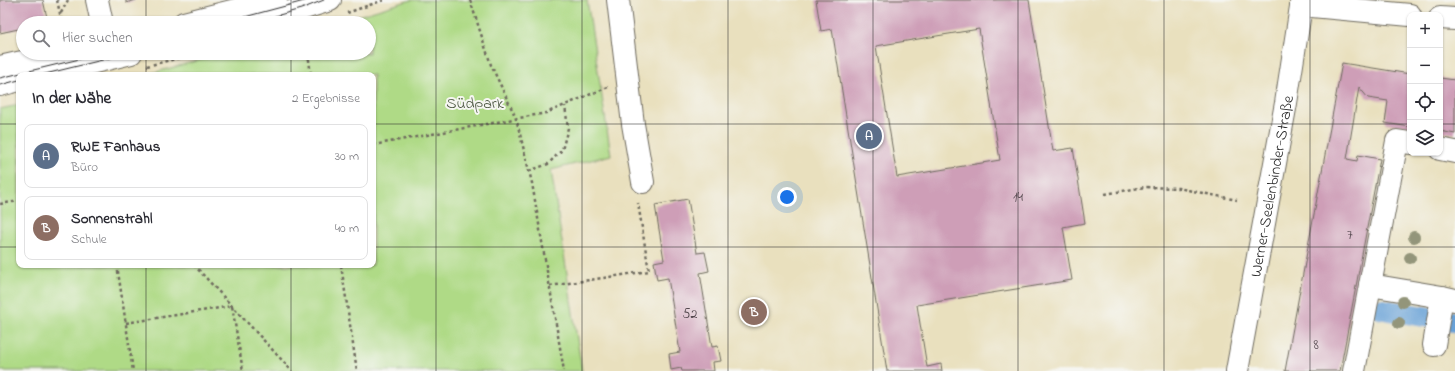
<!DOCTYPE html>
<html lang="de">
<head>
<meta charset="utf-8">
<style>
  :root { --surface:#fff; --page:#f2f2f3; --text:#2b2b33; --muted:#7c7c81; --line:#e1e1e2; --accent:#111827 }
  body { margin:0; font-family:"Indie Flower",sans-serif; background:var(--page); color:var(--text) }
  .controls { position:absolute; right:12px; top:12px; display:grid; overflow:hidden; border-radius:8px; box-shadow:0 1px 3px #0004 }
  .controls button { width:36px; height:36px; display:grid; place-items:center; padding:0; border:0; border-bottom:1px solid var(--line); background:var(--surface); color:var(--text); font:20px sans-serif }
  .you { position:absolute; left:787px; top:197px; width:14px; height:14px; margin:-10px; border:3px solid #fff; border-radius:50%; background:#1a73e8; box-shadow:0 0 0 6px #1a73e833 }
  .badge { display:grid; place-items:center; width:26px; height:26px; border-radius:50%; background:var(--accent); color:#fff; font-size:13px; font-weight:700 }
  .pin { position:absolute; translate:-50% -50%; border:2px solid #fff; box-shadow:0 1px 4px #0006 }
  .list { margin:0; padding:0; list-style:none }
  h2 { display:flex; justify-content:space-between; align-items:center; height:52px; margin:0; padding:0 16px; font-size:17px }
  h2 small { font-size:13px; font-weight:400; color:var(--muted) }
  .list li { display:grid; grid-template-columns:26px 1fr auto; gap:12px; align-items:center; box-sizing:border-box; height:64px; margin:0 8px 8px; padding:0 8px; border:1px solid var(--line); border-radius:8px }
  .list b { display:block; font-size:15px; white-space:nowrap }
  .list p { margin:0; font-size:13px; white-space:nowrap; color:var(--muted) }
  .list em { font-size:13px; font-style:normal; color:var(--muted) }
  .icon { flex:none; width:22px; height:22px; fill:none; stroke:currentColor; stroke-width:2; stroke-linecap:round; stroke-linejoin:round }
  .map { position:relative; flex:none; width:1455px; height:371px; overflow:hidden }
  .search { position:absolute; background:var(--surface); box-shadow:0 1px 3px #0004; left:16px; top:16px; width:360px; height:44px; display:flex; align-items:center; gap:10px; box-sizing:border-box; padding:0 14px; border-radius:22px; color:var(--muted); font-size:15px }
  .panel { position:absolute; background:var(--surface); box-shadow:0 1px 3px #0004; left:16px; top:72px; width:360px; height:196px; border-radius:8px }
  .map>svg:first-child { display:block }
</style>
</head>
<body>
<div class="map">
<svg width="1455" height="371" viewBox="0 0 1455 371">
  <rect width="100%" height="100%" fill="#f6f6f2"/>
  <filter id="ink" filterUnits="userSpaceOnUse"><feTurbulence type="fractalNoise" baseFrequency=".025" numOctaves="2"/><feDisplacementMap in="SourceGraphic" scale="8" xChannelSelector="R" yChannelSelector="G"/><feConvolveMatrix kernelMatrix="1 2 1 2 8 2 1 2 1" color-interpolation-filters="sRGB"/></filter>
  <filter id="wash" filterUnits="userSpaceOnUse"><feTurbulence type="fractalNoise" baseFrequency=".012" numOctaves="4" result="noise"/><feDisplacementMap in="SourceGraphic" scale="16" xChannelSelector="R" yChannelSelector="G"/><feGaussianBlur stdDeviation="0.9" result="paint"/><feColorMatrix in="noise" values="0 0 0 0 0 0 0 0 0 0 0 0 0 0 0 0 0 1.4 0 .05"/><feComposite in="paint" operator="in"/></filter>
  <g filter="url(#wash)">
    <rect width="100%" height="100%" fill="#e9e0be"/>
    <path fill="#afda86" stroke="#6d8258" d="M 411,0 L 587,0 L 611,155 L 551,170 L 582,371 L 0,371 L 0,109 L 19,105 L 19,265 L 373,265 L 373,75 L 145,75 L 226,53 L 369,53 L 369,23 L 334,23 Z"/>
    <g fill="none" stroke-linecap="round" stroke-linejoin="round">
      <path stroke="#68a1d7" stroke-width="21" d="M 1381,309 L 1455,322"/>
    </g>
    <g id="blocks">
      <path fill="#ce9eb7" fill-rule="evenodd" d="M 0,0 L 43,0 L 48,22 L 23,23 L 23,28 L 0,33 Z
        M 126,0 L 136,0 L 126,3 Z
        M 816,0 L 1029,0 L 1053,151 L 1073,148 L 1085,223 L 1063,227 L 1072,280 L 917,305 L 927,367 L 941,364 L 942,371 L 887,371 L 832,29 L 821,31 ZM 979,29 L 1000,160 L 897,177 L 876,46 Z
        M 1342,63 L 1410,74 L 1410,127 L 1385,123 L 1388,101 L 1368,98 L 1359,87 L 1347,159 L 1357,161 L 1358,155 L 1380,159 L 1340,371 L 1285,371 Z
        M 1440,78 L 1455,80 L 1455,134 L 1440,131 Z
        M 688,199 L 697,253 L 705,252 L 709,271 L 700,273 L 712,347 L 718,346 L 721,361 L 713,362 L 714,371 L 682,371 L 681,368 L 671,370 L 669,354 L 680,352 L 668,278 L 657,280 L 654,262 L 664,260 L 655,205 Z"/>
    </g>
  </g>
  <g filter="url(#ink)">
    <use href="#blocks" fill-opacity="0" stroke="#6e6a5e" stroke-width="1"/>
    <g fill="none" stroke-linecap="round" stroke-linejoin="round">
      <defs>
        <g id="minor">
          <path d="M 97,0 L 102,23"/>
          <path d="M 618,0 L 633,124 L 643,182"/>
          <path d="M 1301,5 L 1410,15"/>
          <path d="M 1440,18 L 1455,19"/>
          <path d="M 184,23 L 276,0"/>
          <path d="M 250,23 L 301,9 L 330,0"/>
          <path d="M 0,67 L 62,53"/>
          <path d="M 41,75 L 131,53"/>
          <path d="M 0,85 L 19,80"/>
          <path d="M 1440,149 L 1455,152"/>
          <path d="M 1370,285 L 1442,297"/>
          <path d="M 1434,345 L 1442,297 L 1455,300"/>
          <path id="s1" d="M 1237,371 L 1286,103 L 1302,0"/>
          <path d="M 1354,371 L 1397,141 L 1410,143"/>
        </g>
      </defs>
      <use href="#minor" stroke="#6e6a5e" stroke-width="24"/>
      <path stroke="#6e6a5e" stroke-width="2.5" stroke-dasharray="3 3" stroke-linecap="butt" d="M 57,0 L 62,23
        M 470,0 L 491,65 L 516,118 L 532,183 L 564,371
        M 61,13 L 68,0
        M 347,13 L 384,0
        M 308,53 L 311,75
        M 147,66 L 199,53
        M 373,145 L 546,113 L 608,87
        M 529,171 L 548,164 L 562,150 L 568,128 L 565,106
        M 1105,194 L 1145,187 L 1178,188 L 1237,200
        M 0,204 L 19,201
        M 117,265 L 133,371
        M 194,265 L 292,371
        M 341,265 L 357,371
        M 550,286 L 649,271 L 638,203
        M 126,323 L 232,306 L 243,371"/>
      <use href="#minor" stroke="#fff" stroke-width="22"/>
      <path stroke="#2b2b2b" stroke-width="1" d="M 222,23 L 308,0
        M 250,23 L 301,9 L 324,0
        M 41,75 L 131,53
        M 0,78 L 105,53
        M 0,85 L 19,80"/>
    </g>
    <g fill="#93957a">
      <circle cx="1414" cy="237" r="6"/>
      <circle cx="1410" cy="258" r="6"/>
      <circle cx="1403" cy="302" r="6"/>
      <circle cx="1399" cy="323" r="6"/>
    </g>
  </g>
  <path fill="none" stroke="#2b2b2b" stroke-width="1" stroke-opacity="0.55" d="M 146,0 L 146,23M 291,0 L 291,23M 436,0 L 436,371M 582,0 L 582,371M 728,0 L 728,371M 873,0 L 873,371M 1018,0 L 1018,371M 1164,0 L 1164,371M 1310,0 L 1310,371M 146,53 L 146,75M 291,53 L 291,75M 0,124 L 19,124M 373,124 L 1410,124M 1440,124 L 1455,124M 0,247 L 19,247M 373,247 L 1455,247M 146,265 L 146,371M 291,265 L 291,371"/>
  <g text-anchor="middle" stroke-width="4" stroke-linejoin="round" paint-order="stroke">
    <g font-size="14" fill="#54484e">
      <text x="1018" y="201">14</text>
      <text x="1350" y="239">7</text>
      <text x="690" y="318">52</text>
      <text x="1316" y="349">8</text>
    </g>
    <g font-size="16" fill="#4c5742" stroke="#f6f6f2">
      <text x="475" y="108">Südpark</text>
    </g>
    <g font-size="16" fill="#2b2b2b" stroke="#f6f6f2">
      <text dy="6" stroke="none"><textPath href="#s1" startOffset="188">Werner-Seelenbinder-Straße</textPath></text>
    </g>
  </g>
</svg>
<div class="controls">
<button>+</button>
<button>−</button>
<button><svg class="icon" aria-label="locate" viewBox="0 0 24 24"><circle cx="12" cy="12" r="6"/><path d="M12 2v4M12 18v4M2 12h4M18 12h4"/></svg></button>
<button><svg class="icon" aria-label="layers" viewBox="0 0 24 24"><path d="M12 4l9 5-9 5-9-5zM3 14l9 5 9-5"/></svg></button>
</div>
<div class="you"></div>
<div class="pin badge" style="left:869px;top:136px;background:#5c6f8a">A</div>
<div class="pin badge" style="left:754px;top:312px;background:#8d6e63">B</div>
<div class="search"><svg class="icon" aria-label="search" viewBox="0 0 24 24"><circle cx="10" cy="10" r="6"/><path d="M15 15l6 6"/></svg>Hier suchen</div>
<section class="panel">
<h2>In der Nähe<small>2 Ergebnisse</small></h2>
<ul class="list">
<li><span class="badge" style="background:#5c6f8a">A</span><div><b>RWE Fanhaus</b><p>Büro</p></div><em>30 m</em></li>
<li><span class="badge" style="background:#8d6e63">B</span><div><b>Sonnenstrahl</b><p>Schule</p></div><em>40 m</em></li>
</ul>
</section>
</div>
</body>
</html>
